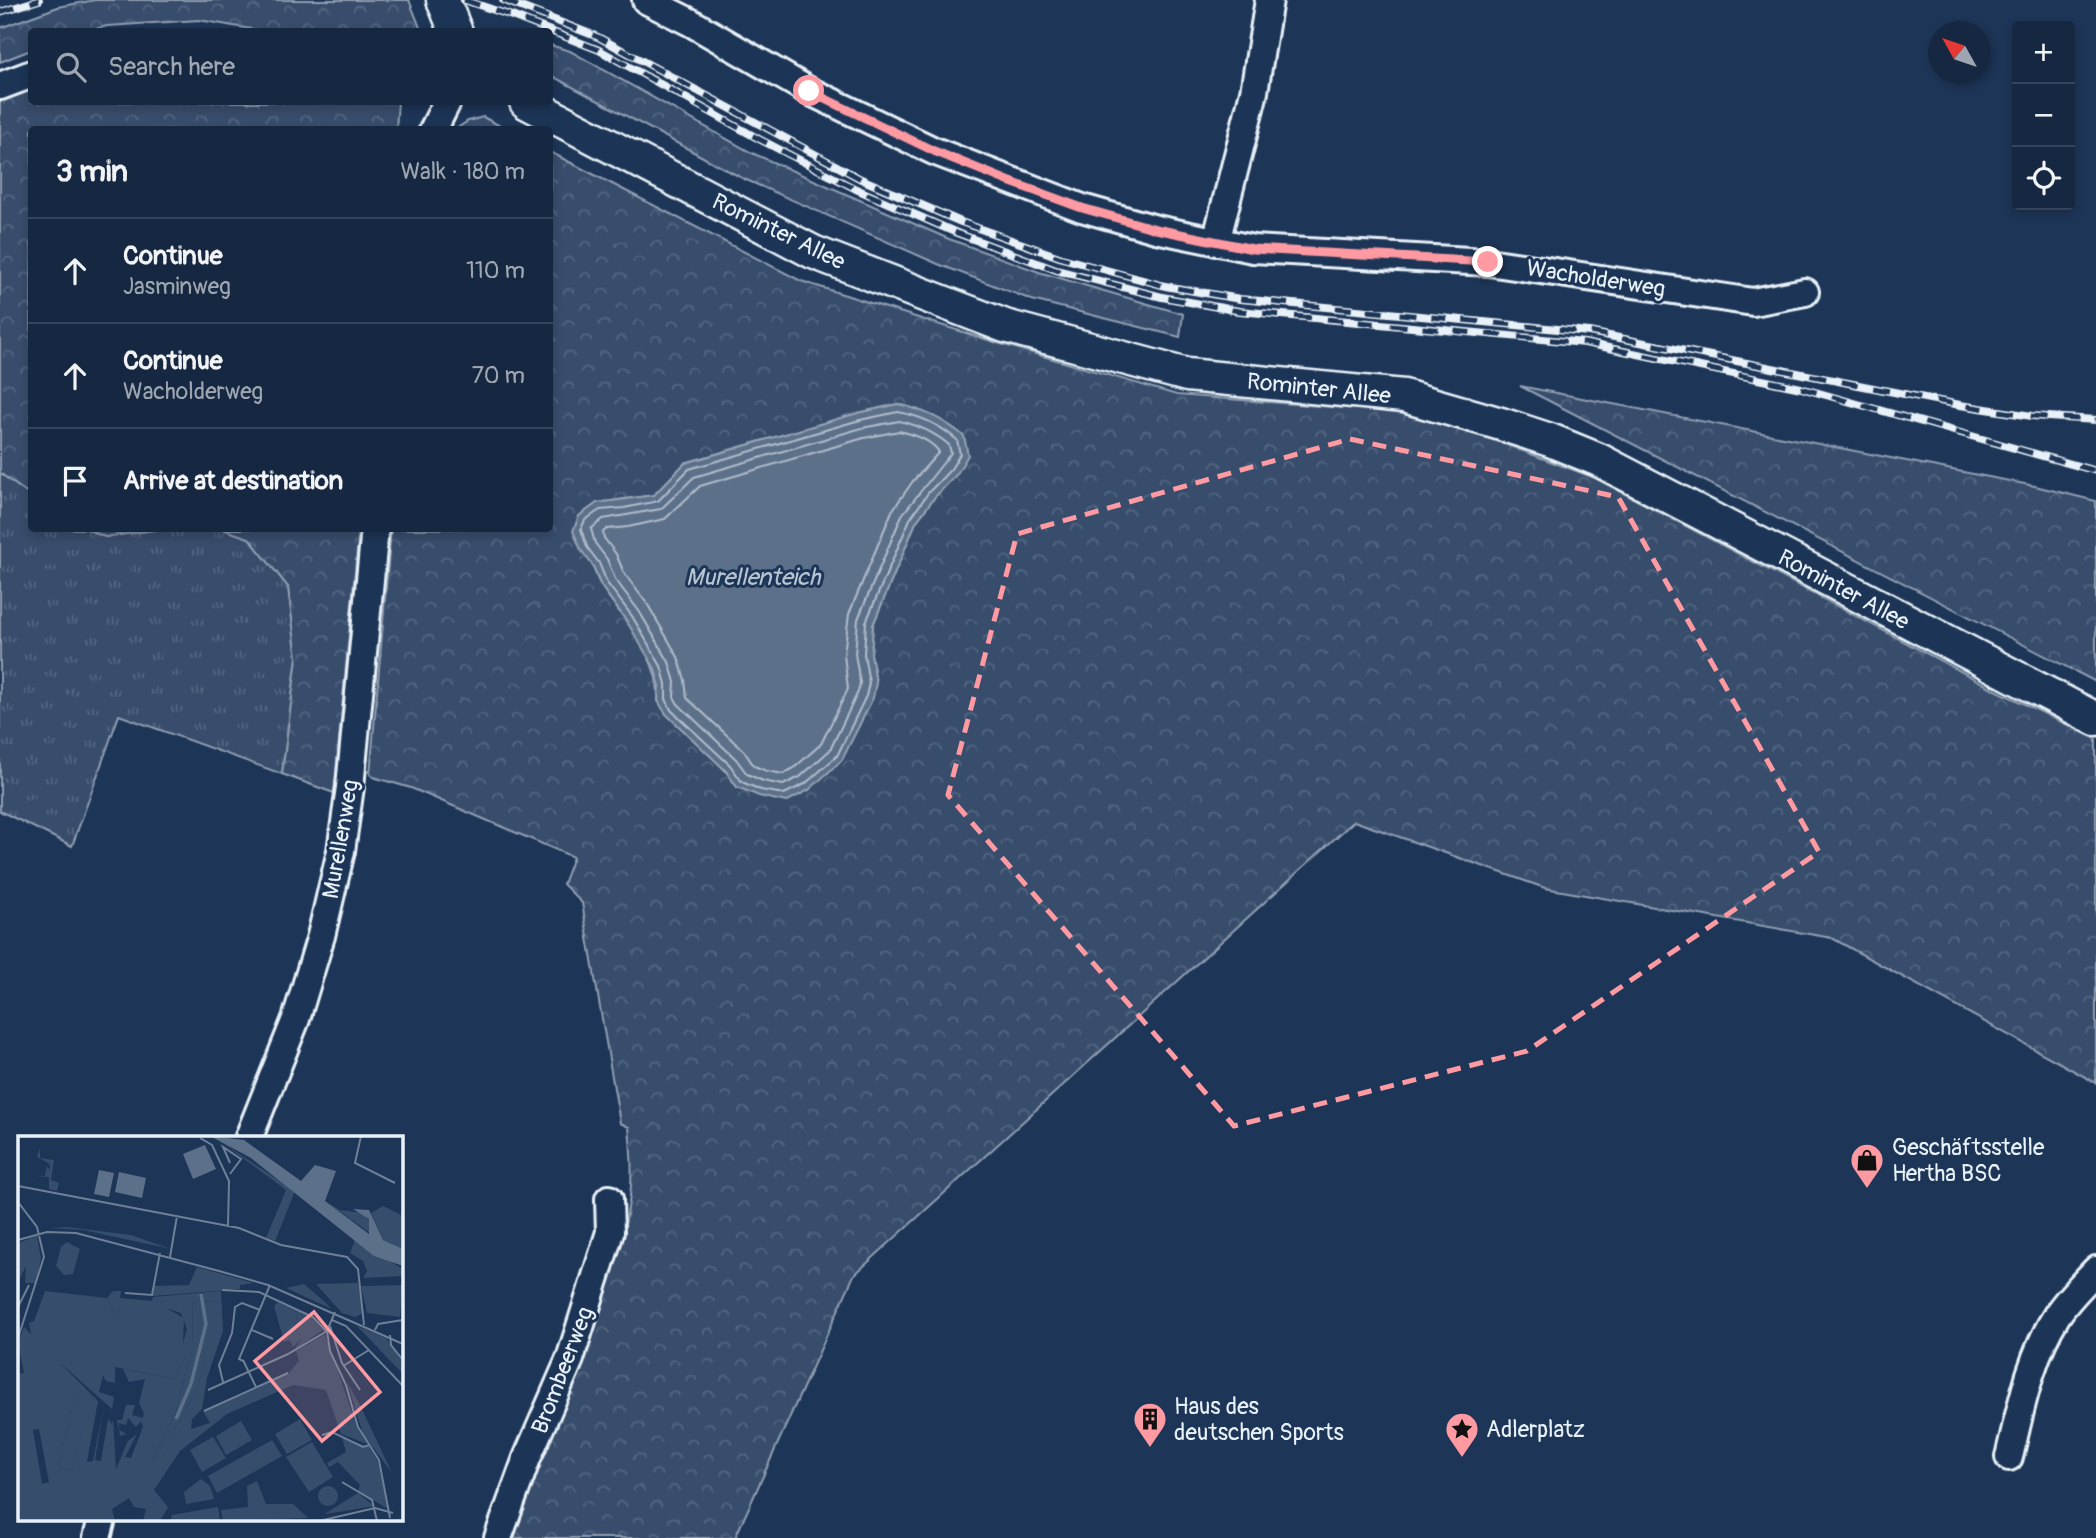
<!DOCTYPE html>
<html lang="en">
<head>
<meta charset="utf-8">
<style>
  :root { --surface:#162841; --page:#23344c; --text:#f1f3f6; --muted:#9ea6b1; --line:#35445a }
  body { margin:0; font-family:Pangolin,sans-serif; background:var(--page); color:var(--text) }
  .controls { position:absolute; right:21px; top:21px; display:grid; overflow:hidden; border-radius:7px; box-shadow:0 4px 10px #0003 }
  .controls button { width:63px; height:63px; display:grid; place-items:center; padding:0; border:0; border-bottom:2px solid var(--line); background:var(--surface); color:var(--text); font:35px sans-serif }
  .compass { position:absolute; left:1928px; top:21px; width:63px; height:63px; border-radius:50%; background:var(--surface); box-shadow:0 4px 10px #0003; rotate:310deg }
  .stop { position:absolute; width:21px; height:21px; margin:-16px; border:5px solid #ff9aa2; border-radius:50%; background:#fff }
  .stop.end { background:#ff9aa2; border-color:#fff; box-shadow:0 2px 7px #0008 }
  .list { margin:0; padding:0; list-style:none }
  h2 { display:flex; justify-content:space-between; align-items:center; height:91px; margin:0; padding:0 28px; font-size:30px }
  h2 small { font-size:23px; font-weight:400; color:var(--muted) }
  .list li { display:grid; grid-template-columns:46px 1fr auto; gap:21px; align-items:center; box-sizing:border-box; height:105px; padding:0 28px; border-top:2px solid var(--line) }
  .list b { display:block; font-size:26px; white-space:nowrap }
  .list p { margin:0; font-size:23px; white-space:nowrap; color:var(--muted) }
  .list em { font-size:23px; font-style:normal; color:var(--muted) }
  .icon { flex:none; width:38px; height:38px; fill:none; stroke:currentColor; stroke-width:2; stroke-linecap:round; stroke-linejoin:round }
  .map { position:relative; flex:none; width:2096px; height:1538px; overflow:hidden }
  .search { position:absolute; background:var(--surface); box-shadow:0 4px 10px #0003; left:28px; top:28px; width:525px; height:77px; display:flex; align-items:center; gap:18px; box-sizing:border-box; padding:0 24px; border-radius:7px; color:var(--muted); font-size:26px }
  .panel { position:absolute; background:var(--surface); box-shadow:0 4px 10px #0003; left:28px; top:126px; width:525px; height:406px; border-radius:7px }
  .map>svg:first-child { display:block }
</style>
</head>
<body>
<div class="map">
<svg width="2096" height="1538" viewBox="0 0 2096 1538">
  <defs>
    <pattern id="grass-tufts" width="24" height="20" patternUnits="userSpaceOnUse" patternTransform="scale(1.75)"><rect width="24" height="20" fill="#374d6c"/><path d="M3 7l-1-3M5 7V3M7 7l1-3M15 17l-1-3M17 17v-4M19 17l1-3" fill="none" stroke="#546782"/></pattern>
    <pattern id="forest-crowns" width="20" height="18" patternUnits="userSpaceOnUse" patternTransform="scale(1.75)"><rect width="20" height="18" fill="#374d6c"/><path d="M2 6a3 3 0 1 1 6 0M12 15a3 3 0 1 1 6 0" fill="none" stroke="#546782"/></pattern>
  </defs>
  <rect width="100%" height="100%" fill="#1d3557"/>
  <filter id="ink" filterUnits="userSpaceOnUse"><feTurbulence type="fractalNoise" baseFrequency=".0143" numOctaves="2"/><feDisplacementMap in="SourceGraphic" scale="14" xChannelSelector="R" yChannelSelector="G"/><feConvolveMatrix kernelMatrix="1 2 1 2 8 2 1 2 1" color-interpolation-filters="sRGB"/></filter>
  <g filter="url(#ink)">
    <path fill="url(#grass-tufts)" stroke="#909fb2" stroke-width="2" d="M 0,473 L 31,496 L 32,528 L 87,529 L 105,537 L 161,529 L 222,528 L 249,538 L 288,587 L 297,658 L 282,774 L 119,715 L 72,846 L 0,811 Z"/>
    <path fill="url(#forest-crowns)" stroke="#909fb2" stroke-width="2" fill-rule="evenodd" d="M 95,0 L 409,0 L 421,30 L 269,32 L 199,20 L 107,26 L 88,31 L 32,32 L 31,50 L 0,62 L 0,28 L 58,7 Z
      M 550,45 L 570,51 L 752,153 L 949,239 L 1039,272 L 1183,314 L 1180,337 L 1032,300 L 938,264 L 742,178 L 550,75 Z
      M 31,90 L 32,102 L 398,102 L 396,129 L 32,130 L 31,496 L 0,473 L 0,102 Z
      M 483,117 L 506,129 L 456,129 L 468,121 Z
      M 550,152 L 801,281 L 1001,344 L 1177,395 L 1398,412 L 1488,438 L 1595,478 L 1996,690 L 2096,739 L 2096,1083 L 1832,938 L 1545,888 L 1354,821 L 854,1275 L 735,1538 L 511,1538 C 527,1496 542,1454 559,1413 C 587,1346 620,1269 630,1196 C 633,1173 631,1150 629,1127 L 620,1123 L 582,903 L 563,884 L 573,857 L 411,788 L 373,777 L 370,774 L 391,529 L 550,528 ZM 898,404 L 934,498 L 916,522 L 873,625 L 871,654 L 876,683 L 737,787 L 725,770 L 658,701 C 660,667 638,636 618,610 C 609,597 597,584 594,568 C 590,551 596,521 597,503 L 654,495 L 685,463 L 858,413 Z
      M 1520,386 L 2035,486 L 2096,501 L 2096,682 Z
      M 87,529 L 161,529 L 105,537 Z
      M 222,529 L 359,529 L 334,793 L 282,774 L 297,658 L 288,587 L 249,538 Z"/>
    <path fill="#5d7089" stroke="#95a4b5" stroke-width="2" d="M 898,404 C 924,410 943,419 964,436 L 968,455 L 957,474 L 934,498 L 916,522 L 873,625 L 871,654 L 876,683 L 873,698 L 842,760 L 809,790 L 786,802 L 759,796 L 737,787 L 725,770 L 666,714 L 658,701 L 659,685 L 655,669 L 626,620 L 601,586 L 593,566 L 581,550 L 573,531 L 579,516 L 597,503 L 654,495 L 685,463 L 858,413 Z"/>
    <g fill="none" stroke-linecap="round" stroke-linejoin="round">
      <path stroke="#b0bdcc" stroke-width="2" d="M 898,412 C 921,416 940,425 957,440 L 960,454 L 951,469 L 928,493 L 910,519 L 866,622 L 864,654 L 869,683 L 866,696 L 837,756 L 805,784 L 784,794 L 761,790 L 742,782 L 730,765 L 671,710 L 666,699 L 666,684 L 661,666 L 632,616 L 607,583 L 599,563 L 587,547 L 581,529 L 585,520 L 600,510 L 624,508 L 658,501 L 689,469 L 860,420 Z
        M 899,421 C 918,425 934,432 949,445 L 951,453 L 902,515 L 858,619 L 855,654 L 860,683 L 858,692 L 830,750 L 800,777 L 783,785 L 763,781 L 747,774 L 736,759 L 678,704 L 674,697 L 675,682 L 669,662 L 639,611 L 615,579 L 607,559 L 595,543 L 591,529 L 603,519 L 661,509 L 694,477 L 862,428 Z
        M 899,431 C 913,434 931,440 939,452 L 913,481 L 892,511 L 849,614 L 844,654 L 848,689 L 821,744 L 794,768 L 783,774 L 767,771 L 754,766 L 744,751 L 687,698 L 685,680 L 678,657 L 648,605 L 624,573 L 616,554 L 604,538 L 603,532 L 607,529 L 628,527 L 665,519 L 700,486 L 864,438 Z"/>
      <defs>
        <path id="minor" d="M 646,0 L 690,22 L 809,91 L 934,151 L 1082,208 L 1156,229 L 1253,249 L 1488,262 L 1753,302 L 1805,292
          M 0,86 L 32,74
          M 433,130 L 447,102
          M 1216,242 L 1254,92 L 1269,0
          M 249,1137 L 296,1019 L 321,936 L 341,851 L 350,787 L 375,528
          M 2009,1457 C 2021,1408 2030,1357 2057,1315 C 2068,1298 2083,1284 2096,1270
          M 97,1538 L 102,1519
          M 498,1538 L 527,1458 L 570,1359 L 610,1232 L 609,1199"/>
        <path id="tertiary" d="M 443,0 L 456,32
          M 526,102 L 813,252 L 1005,326 L 1187,375 L 1404,396 L 1501,424 L 1550,440 L 1599,460 L 2096,719"/>
      </defs>
      <use href="#minor" stroke="#e8f1f8" stroke-width="32"/>
      <use href="#tertiary" stroke="#e8f1f8" stroke-width="37"/>
      <use href="#minor" stroke="#1d3557" stroke-width="26"/>
      <use href="#tertiary" stroke="#1d3557" stroke-width="32"/>
      <defs>
        <path id="rail" d="M 464,0 L 512,16 L 599,50 L 759,139 L 856,189 L 957,233 L 1056,270 L 1162,297 L 1239,311 L 1585,343 L 1801,388 L 2096,471
          M 503,0 L 598,37 L 861,179 L 961,222 L 1062,258 L 1165,286 L 1240,299 L 1589,332 L 1960,405 L 2032,416 L 2096,420
          M 0,12 L 39,0"/>
      </defs>
      <use href="#rail" stroke="#e8f1f8" stroke-width="8"/>
      <use href="#rail" stroke="#1d3557" stroke-width="5" stroke-dasharray="16" stroke-linecap="butt"/>
    </g>
  </g>
  <g fill="none" stroke-linecap="round" stroke-linejoin="round" filter="url(#ink)">
    <path stroke="#ff9aa2" stroke-width="9" d="M 809,91 L 934,151 L 1008,181 L 1082,208 L 1156,229 L 1253,249 L 1488,262"/>
  </g>
  <path fill="none" stroke="#ff9aa2" stroke-width="5" stroke-dasharray="14 9" stroke-linejoin="round" d="M 1350,439 L 1618,497 L 1819,852 L 1527,1051 L 1234,1126 L 948,795 L 1017,534 Z"/>
  <defs>
    <symbol id="shop-pin" viewBox="-11 -11 22 30"><path d="M0 17L-7.5 6A9.5 9.5 0 1 1 7.5 6Z" fill="#ff9aa2" stroke="#1d3557"/><path d="M-5-2.5h2.3a2.7 3.5 0 0 1 5.4 0H5L5.5 6h-11ZM-1.5-2.5h3a1.5 2.3 0 0 0-3 0Z" fill="#111"/></symbol>
    <symbol id="building-pin" viewBox="-11 -11 22 30"><path d="M0 17L-7.5 6A9.5 9.5 0 1 1 7.5 6Z" fill="#ff9aa2" stroke="#1d3557"/><path d="M-4-6H4V6H1V3H-1V6H-4ZM-2.5-4.3h1.7v1.8h-1.7ZM.8-4.3h1.7v1.8H.8ZM-2.5-1h1.7V.8h-1.7ZM.8-1h1.7V.8H.8Z" fill="#111"/></symbol>
    <symbol id="sight-pin" viewBox="-11 -11 22 30"><path d="M0 17L-7.5 6A9.5 9.5 0 1 1 7.5 6Z" fill="#ff9aa2" stroke="#1d3557"/><path d="M0-6L1.8-2.2L6-1.7L2.9 1.2L3.7 5.4L0 3.3L-3.7 5.4L-2.9 1.2L-6-1.7L-1.8-2.2Z" fill="#111"/></symbol>
  </defs>
  <g fill-rule="evenodd">
    <use href="#shop-pin" x="1848" y="1141" width="38" height="52"/>
    <use href="#building-pin" x="1131" y="1400" width="38" height="52"/>
    <use href="#sight-pin" x="1443" y="1410" width="38" height="52"/>
  </g>
  <g text-anchor="middle" stroke-width="6" stroke-linejoin="round" paint-order="stroke">
    <g font-size="23" fill="#e8f1f8" stroke="#1d3557">
      <text transform="translate(779 231) rotate(26)" y="8">Rominter Allee</text>
      <text transform="translate(1596 278) rotate(9)" y="8">Wacholderweg</text>
      <text transform="translate(1319 388) rotate(6)" y="8">Rominter Allee</text>
      <text transform="translate(1844 589) rotate(28)" y="8">Rominter Allee</text>
      <text transform="translate(340 839) rotate(-80)" y="8">Murellenweg</text>
      <text transform="translate(562 1370) rotate(-69)" y="8">Brombeerweg</text>
    </g>
    <g font-size="23" fill="#e8f1f8" stroke="#1d3557" text-anchor="start">
      <text x="1892" y="1155">Geschäftsstelle<tspan x="1892" dy="26">Hertha BSC</tspan></text>
      <text x="1174" y="1414">Haus des<tspan x="1174" dy="26">deutschen Sports</tspan></text>
      <text x="1486" y="1437">Adlerplatz</text>
    </g>
    <g font-size="24" font-style="italic" fill="#b7c4d1" stroke="#1d3557">
      <text x="753" y="585">Murellenteich</text>
    </g>
  </g>
  <g transform="translate(18 1136)">
    <rect width="385" height="385" fill="#1d3557"/>
    <path d="M 199,3 L 277,55 L 257,105 L 248,102 L 268,54 ZM 22,12 L 22,22 L 36,24 L 33,44 L 41,47 L 39,55 L 31,53 L 31,41 L 16,40 L 27,40 L 29,30 L 32,34 L 32,28 L 19,21 ZM 49,91 L 113,99 L 153,113 L 65,94 L 31,92 ZM 19,100 L 23,123 L 18,147 L 7,147 L 8,130 L 0,146 L 0,107 ZM 27,155 L 89,162 L 97,179 L 97,247 L 88,245 L 85,239 L 81,256 L 96,261 L 94,273 L 14,202 L 11,187 L 16,185 ZM 260,166 L 280,177 L 277,188 L 283,203 L 275,211 L 272,204 L 266,206 L 256,170 ZM 64,253 L 74,260 L 54,333 L 49,335 L 40,330 L 55,270 Z" fill="#374d6c"/>
    <path d="M 385,52 L 385,113 L 365,104 L 353,77 L 365,70 L 383,79 ZM 307,65 L 322,74 L 346,77 L 352,86 L 352,97 ZM 203,155 L 205,195 L 189,242 L 184,273 L 174,283 L 173,293 L 192,287 L 185,275 L 270,238 L 281,225 L 278,215 L 307,198 L 339,291 L 349,308 L 323,298 L 308,254 L 275,249 L 209,278 L 162,315 L 136,354 L 150,371 L 142,385 L 125,385 L 128,373 L 116,371 L 111,362 L 94,373 L 97,385 L 0,385 L 0,238 L 6,237 L 0,206 L 6,191 L 80,265 L 69,326 L 75,325 L 86,270 L 77,324 L 83,325 L 90,283 L 94,288 L 95,283 L 98,333 L 110,305 L 119,298 L 107,321 L 113,322 L 125,291 L 123,285 L 118,291 L 110,282 L 108,289 L 101,287 L 101,294 L 109,298 L 102,300 L 99,284 L 104,284 L 108,269 L 117,269 L 114,279 L 125,282 L 126,277 L 121,267 L 127,243 L 111,246 L 105,233 L 157,243 L 169,218 L 165,207 L 169,193 L 163,177 L 147,172 L 146,166 L 134,165 L 135,161 ZM 198,165 L 181,248 L 165,280 L 134,325 L 158,274 L 174,215 L 175,166 ZM 64,254 L 73,260 L 54,333 L 49,335 L 40,330 L 55,270 ZM 21,293 L 31,346 L 24,348 L 15,294 ZM 260,166 L 290,178 L 305,194 L 276,214 L 283,203 L 277,188 L 280,177 ZM 339,190 L 368,202 L 385,226 L 385,238 ZM 329,246 L 342,269 L 374,337 L 345,298 ZM 324,302 L 351,311 L 360,325 L 370,373 L 340,355 L 342,349 L 320,326 L 311,331 L 309,327 L 328,316 ZM 340,357 L 356,370 L 308,378 L 308,377 Z" fill="#374d6c" fill-rule="evenodd"/>
    <path d="M 199,165 L 181,248 L 165,280 L 134,325 L 158,274 L 174,215 L 175,166 Z" fill="#374d6c"/>
    <path d="M 95,155 L 103,155 L 102,162 L 147,166 L 148,172 L 166,182 L 165,207 L 171,214 L 157,243 L 97,231 L 97,179 L 89,162 Z" fill="#374d6c"/>
    <path d="M 337,104 L 385,133 L 385,140 L 345,142 L 349,135 L 345,125 L 332,117 ZM 49,106 L 62,113 L 55,138 L 46,139 L 38,130 L 43,111 ZM 179,131 L 236,147 L 222,149 L 222,153 L 135,160 L 136,150 L 171,149 ZM 340,147 L 346,177 L 337,181 L 324,177 L 298,148 ZM 286,148 L 308,167 L 314,173 L 268,152 ZM 385,149 L 382,181 L 349,177 L 343,150 ZM 282,283 L 294,304 L 269,318 L 257,298 ZM 223,285 L 234,304 L 208,319 L 198,300 ZM 195,301 L 208,322 L 184,336 L 172,314 ZM 254,304 L 264,320 L 199,357 L 190,340 ZM 294,306 L 315,341 L 291,356 L 268,321 ZM 183,343 L 192,350 L 196,363 L 168,368 L 166,356 ZM 239,345 L 248,368 L 275,368 L 290,382 L 205,385 L 203,374 L 230,371 L 229,350 ZM300 360a10 10 0 1 1 20 0a10 10 0 1 1-20 0ZM 200,371 L 202,385 L 153,385 L 154,379 Z" fill="#374d6c"/>
    <path d="M 192,0 L 226,4 L 283,45 L 297,29 L 318,35 L 307,65 L 351,98 L 351,83 L 335,73 L 351,74 L 365,104 L 385,113 L 385,130 L 356,120 L 233,22 ZM 187,9 L 198,33 L 175,43 L 165,18 ZM 81,34 L 96,37 L 91,61 L 76,58 ZM 101,36 L 128,42 L 124,62 L 97,56 Z" fill="#5d7089"/>
    <path fill="none" stroke="#5d7089" stroke-width="3.5" d="M 158,283 L 173,248 L 188,188 L 183,158"/>
    <path fill="none" stroke="#6e8097" stroke-width="2" d="M 343,0 L 337,27 L 377,47M 182,2 L 194,9 L 211,45 L 210,90M 212,38 L 223,23 L 205,11 L 212,27M 0,50 L 221,92 L 263,109 L 329,121 L 340,133 L 346,189M 0,66 L 19,91 L 26,121 L 0,202M 0,104 L 29,96 L 58,97 L 201,135 L 250,149 L 385,208M 152,121 L 159,80M 204,154 L 241,156 L 295,181 L 308,195M 107,157 L 134,159 L 142,117M 0,171 L 11,149M 317,176 L 309,195 L 312,215 L 328,249 L 340,291 L 361,324 L 372,382M 314,184 L 328,190 L 385,250M 312,190 L 324,227 L 342,254M 234,194 L 255,203 L 252,201M 357,194 L 360,188 L 385,184M 372,199 L 373,209 L 385,224M 225,224 L 238,251M 225,225 L 221,223 L 252,149M 325,230 L 351,214M 205,246 L 201,229 L 214,197 L 217,171 L 224,167 L 242,174M 190,254 L 270,218 L 309,195M 186,275 L 270,237M 304,299 L 314,296 L 345,311 L 352,309M 324,346 L 354,364 L 359,385M 301,385 L 357,372 L 375,377"/>
    <path fill="#ff9aa2" fill-opacity="0.15" stroke="#ff9aa2" stroke-width="3.5" d="M 296,176 L 362,256 L 304,305 L 237,225 Z"/>
    <rect width="385" height="385" fill="none" stroke="#e8f1f8" stroke-width="3.5"/>
  </g>
</svg>
<div class="controls">
<button>+</button>
<button>−</button>
<button><svg class="icon" aria-label="locate" viewBox="0 0 24 24"><circle cx="12" cy="12" r="6"/><path d="M12 2v4M12 18v4M2 12h4M18 12h4"/></svg></button>
</div>
<svg class="compass" viewBox="-18 -18 36 36"><path d="M0-13l5 13h-10z" fill="#e53935"/><path d="M0 13l5-13h-10z" fill="#9ea6b1"/></svg>
<div class="stop" style="left:809px;top:91px"></div>
<div class="stop end" style="left:1488px;top:262px"></div>
<div class="search"><svg class="icon" aria-label="search" viewBox="0 0 24 24"><circle cx="10" cy="10" r="6"/><path d="M15 15l6 6"/></svg>Search here</div>
<section class="panel">
<h2>3 min<small>Walk · 180 m</small></h2>
<ul class="list">
<li><svg class="icon" aria-label="ahead" viewBox="0 0 24 24"><path d="M12 20V5M6 11l6-6 6 6"/></svg><div><b>Continue</b><p>Jasminweg</p></div><em>110 m</em></li>
<li><svg class="icon" aria-label="ahead" viewBox="0 0 24 24"><path d="M12 20V5M6 11l6-6 6 6"/></svg><div><b>Continue</b><p>Wacholderweg</p></div><em>70 m</em></li>
<li><svg class="icon" aria-label="arrive" viewBox="0 0 24 24"><path d="M6 21V4h12l-3 4 3 4H6"/></svg><div><b>Arrive at destination</b></div></li>
</ul>
</section>
</div>
</body>
</html>
